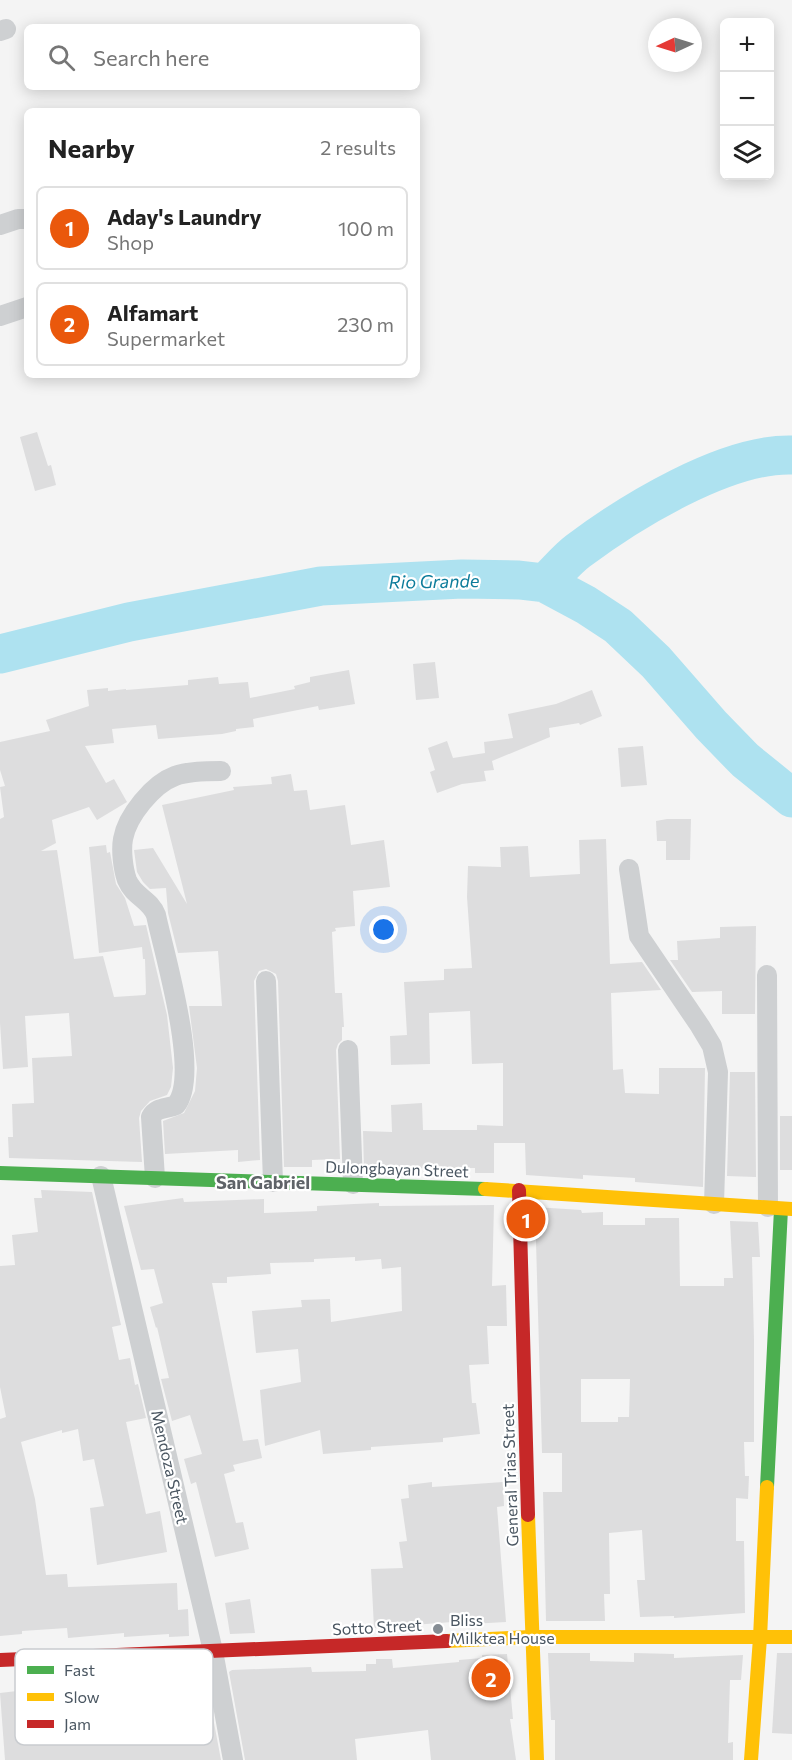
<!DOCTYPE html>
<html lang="en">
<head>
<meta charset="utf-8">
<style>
  :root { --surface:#fff; --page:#f2f2f2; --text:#222; --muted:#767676; --line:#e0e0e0; --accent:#ea580c }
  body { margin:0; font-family:Commissioner,sans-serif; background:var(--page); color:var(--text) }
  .controls { position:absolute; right:18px; top:18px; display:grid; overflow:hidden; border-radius:9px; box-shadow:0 3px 15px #0003 }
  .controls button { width:54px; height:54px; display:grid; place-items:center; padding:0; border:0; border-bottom:2px solid var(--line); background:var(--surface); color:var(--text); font:30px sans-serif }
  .compass { position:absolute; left:648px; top:18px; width:54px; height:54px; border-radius:50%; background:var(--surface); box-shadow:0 3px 15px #0003; rotate:266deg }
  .you { position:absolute; left:384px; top:930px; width:21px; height:21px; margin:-15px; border:4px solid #fff; border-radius:50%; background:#1a73e8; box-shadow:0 0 0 9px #1a73e833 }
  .badge { display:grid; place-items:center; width:39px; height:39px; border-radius:50%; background:var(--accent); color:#fff; font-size:20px; font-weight:700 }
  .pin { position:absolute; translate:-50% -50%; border:3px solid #fff; box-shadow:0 2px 6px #0006 }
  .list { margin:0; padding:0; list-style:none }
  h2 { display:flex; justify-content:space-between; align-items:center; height:78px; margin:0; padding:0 24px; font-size:26px }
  h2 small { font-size:20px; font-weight:400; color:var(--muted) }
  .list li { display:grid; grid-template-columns:39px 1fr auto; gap:18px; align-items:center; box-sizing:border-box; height:84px; margin:0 12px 12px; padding:0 12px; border:2px solid var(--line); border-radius:9px }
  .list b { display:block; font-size:22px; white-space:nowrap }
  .list p { margin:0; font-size:20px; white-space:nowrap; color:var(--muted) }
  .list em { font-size:20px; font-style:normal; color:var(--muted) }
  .icon { flex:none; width:33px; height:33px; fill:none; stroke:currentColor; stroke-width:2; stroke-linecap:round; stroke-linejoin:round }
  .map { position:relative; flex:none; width:792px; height:1760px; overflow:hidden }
  .search { position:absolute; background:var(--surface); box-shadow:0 3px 15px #0003; left:24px; top:24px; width:396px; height:66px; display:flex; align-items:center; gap:15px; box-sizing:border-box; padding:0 21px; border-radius:9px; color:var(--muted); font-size:22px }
  .panel { position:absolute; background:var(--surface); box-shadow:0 3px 15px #0003; left:24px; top:108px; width:396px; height:270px; border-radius:9px }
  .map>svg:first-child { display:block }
</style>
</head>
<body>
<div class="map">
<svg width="792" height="1760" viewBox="0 0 792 1760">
  <rect width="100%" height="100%" fill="#f4f4f4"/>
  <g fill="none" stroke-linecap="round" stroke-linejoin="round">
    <path stroke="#aee2f0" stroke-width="39" d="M 545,583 C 556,573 566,560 578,551 C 630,512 726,453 792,455
      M 0,654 L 129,622 L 321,586 L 462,579 L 519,580 L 545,583 L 586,605 L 618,626 L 656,662 L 711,725 L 745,760 L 792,798"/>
  </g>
  <path fill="#ddddde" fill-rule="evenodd" d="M 37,432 L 48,466 L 51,465 L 56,485 L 35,491 L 20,437 Z
    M 435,662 L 439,698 L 416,700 L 413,664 Z
    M 349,670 L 355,704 L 319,710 L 318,706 L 253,719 L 254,727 L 236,729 L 236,731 L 222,734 L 158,739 L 156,725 L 112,729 L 114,743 L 85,746 L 106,783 L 114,779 L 127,802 L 97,820 L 89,807 L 52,820 L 56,843 L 41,851 L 57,850 L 74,959 L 103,956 L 114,997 L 145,995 L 146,993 L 145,959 L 143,959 L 142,947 L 99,953 L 89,847 L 106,845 L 107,853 L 110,852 L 116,884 L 125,898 L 134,926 L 146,925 L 167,1015 L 173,1068 L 171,1087 L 167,1095 L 150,1101 L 141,1111 L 139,1118 L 142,1162 L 9,1158 L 8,1137 L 13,1137 L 12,1104 L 34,1103 L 32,1058 L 72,1056 L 69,1013 L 25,1016 L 28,1067 L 3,1069 L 0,1023 L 0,819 L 4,817 L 0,787 L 5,786 L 0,770 L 0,742 L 50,731 L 46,720 L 89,706 L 87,690 L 108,688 L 108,691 L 126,689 L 126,690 L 188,685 L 188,680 L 218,677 L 219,684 L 248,682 L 250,698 L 295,689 L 294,686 L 310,682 L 310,677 Z
    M 592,690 L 602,716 L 580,725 L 579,723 L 549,728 L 550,737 L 492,761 L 494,770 L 484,771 L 486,781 L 462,784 L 437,793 L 430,772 L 435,770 L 428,748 L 447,741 L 453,758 L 485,753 L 484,742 L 513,738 L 508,714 L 556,704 Z
    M 643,746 L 647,785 L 621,787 L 618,748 Z
    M 291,774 L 294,791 L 307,790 L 310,810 L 345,805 L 351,845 L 384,840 L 387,863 L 390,887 L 353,891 L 355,926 L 335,928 L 336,931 L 332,932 L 335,993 L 342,993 L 344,1027 L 342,1027 L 342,1040 L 338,1044 L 336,1050 L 340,1159 L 312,1160 L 312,1167 L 284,1167 L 278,981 L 276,974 L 266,969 L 259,971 L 254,981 L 260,1160 L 238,1162 L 238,1150 L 165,1154 L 163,1121 L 184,1113 L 195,1091 L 197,1068 L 189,1006 L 222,1006 L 218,951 L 178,953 L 168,913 L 166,888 L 150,889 L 143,882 L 137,872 L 134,850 L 153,848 L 187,904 L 162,805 L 234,790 L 233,787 L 272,784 L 271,777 Z
    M 667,819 L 691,819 L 690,860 L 666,860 L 666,841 L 657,841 L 656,821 Z
    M 606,839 L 610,964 L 642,962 L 661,990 L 611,993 L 613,1070 L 623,1069 L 625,1093 L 659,1094 L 659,1068 L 705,1068 L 703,1187 L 635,1182 L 635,1178 L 583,1175 L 583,1179 L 526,1175 L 525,1143 L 494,1143 L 494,1173 L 475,1173 L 475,1168 L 364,1169 L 363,1131 L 392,1132 L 391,1105 L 422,1103 L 423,1130 L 477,1130 L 477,1125 L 503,1126 L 503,1063 L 472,1064 L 470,1011 L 429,1013 L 430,1064 L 391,1065 L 390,1036 L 407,1035 L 404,982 L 444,980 L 444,969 L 472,968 L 467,897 L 468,866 L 501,867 L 500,847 L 528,846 L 530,877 L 580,874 L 579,840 Z
    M 756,926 L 755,1014 L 722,1014 L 722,991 L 692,992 L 670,960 L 678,960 L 677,941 L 720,938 L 720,927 Z
    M 730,1072 L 755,1072 L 756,1177 L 727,1176 Z
    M 780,1116 L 792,1116 L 792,1170 L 780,1170 Z
    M 41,1190 L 92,1192 L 121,1325 L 112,1327 L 119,1360 L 130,1358 L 135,1385 L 138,1384 L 146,1418 L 126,1422 L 146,1514 L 160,1511 L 167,1552 L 97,1565 L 90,1508 L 104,1506 L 94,1459 L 83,1461 L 78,1429 L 62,1433 L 62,1430 L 21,1442 L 35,1499 L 46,1575 L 67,1574 L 68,1587 L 177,1583 L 178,1610 L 188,1609 L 189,1636 L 169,1637 L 169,1634 L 124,1637 L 124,1633 L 68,1638 L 67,1628 L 22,1631 L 22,1634 L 0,1636 L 0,1419 L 6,1417 L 0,1387 L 0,1266 L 15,1265 L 12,1235 L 38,1232 L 34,1198 L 42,1198 Z
    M 183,1198 L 184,1202 L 264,1199 L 264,1213 L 317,1211 L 317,1206 L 354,1204 L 379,1203 L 379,1206 L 494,1205 L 492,1286 L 506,1285 L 507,1326 L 487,1326 L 489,1364 L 469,1365 L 472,1403 L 476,1403 L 480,1434 L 443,1438 L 443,1442 L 371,1447 L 371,1450 L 323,1454 L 320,1430 L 265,1446 L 260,1390 L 301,1382 L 298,1349 L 256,1353 L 252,1311 L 302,1307 L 301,1300 L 330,1299 L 331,1322 L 402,1311 L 401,1267 L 382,1269 L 381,1259 L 355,1261 L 355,1257 L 314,1259 L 314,1262 L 270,1263 L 271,1274 L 227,1277 L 227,1283 L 212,1283 L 243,1441 L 258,1439 L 262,1458 L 233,1465 L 235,1471 L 224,1474 L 236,1523 L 243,1522 L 249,1549 L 215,1557 L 196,1482 L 191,1484 L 184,1459 L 202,1454 L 190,1415 L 172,1421 L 161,1379 L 169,1378 L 157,1327 L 156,1328 L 150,1307 L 163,1303 L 154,1269 L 141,1270 L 124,1206 Z
    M 535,1207 L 581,1210 L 582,1213 L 603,1212 L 603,1225 L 645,1225 L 645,1218 L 679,1218 L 680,1286 L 724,1286 L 724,1278 L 733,1278 L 730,1221 L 758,1222 L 760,1257 L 752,1257 L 754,1340 L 754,1442 L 744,1442 L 745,1476 L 749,1476 L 748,1499 L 736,1498 L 736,1541 L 744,1541 L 745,1613 L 674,1618 L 674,1616 L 640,1617 L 637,1580 L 645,1580 L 642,1530 L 609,1533 L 610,1594 L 604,1594 L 605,1621 L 546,1621 L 543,1492 L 562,1492 L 562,1453 L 542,1453 ZM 581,1379 L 630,1379 L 629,1417 L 618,1417 L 618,1422 L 581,1422 Z
    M 432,1482 L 432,1487 L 503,1482 L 504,1506 L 497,1507 L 506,1622 L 453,1625 L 452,1622 L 374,1628 L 371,1569 L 403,1568 L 399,1542 L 407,1541 L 401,1499 L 409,1498 L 408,1485 Z
    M 250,1599 L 255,1633 L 230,1634 L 225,1603 Z
    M 548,1653 L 590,1653 L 590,1661 L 634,1662 L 634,1653 L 674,1654 L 674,1658 L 743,1655 L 741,1680 L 730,1680 L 728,1743 L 733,1742 L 733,1760 L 555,1760 L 555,1720 L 551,1720 Z
    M 777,1653 L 792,1653 L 792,1734 L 772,1733 Z
    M 507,1654 L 513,1719 L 510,1719 L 516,1760 L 431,1760 L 428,1730 L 355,1739 L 357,1760 L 245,1760 L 229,1672 L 232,1670 L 311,1667 L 312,1672 L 366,1671 L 366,1664 L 376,1664 L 376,1659 L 392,1659 L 393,1668 L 459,1662 L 459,1660 L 482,1658 L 482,1655 Z
    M 205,1675 L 221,1760 L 5,1760 L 0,1693 L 17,1691 L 56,1681 L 107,1677 L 108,1694 L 160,1687 L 159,1680 Z"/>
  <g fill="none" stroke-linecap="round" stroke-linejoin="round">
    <path stroke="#ced0d2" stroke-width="20" d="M 0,31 L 6,29
      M 0,225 L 18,219 L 27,219
      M 0,316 L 27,307
      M 629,869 L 639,936 L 700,1026 L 712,1046 L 718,1072 L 714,1204
      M 767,975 L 768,1207
      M 266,981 L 273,1182
      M 348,1050 L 353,1184
      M 101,1176 L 213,1651 L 233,1760
      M 155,1178 L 151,1117 C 156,1107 167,1109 176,1105 C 201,1075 164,954 156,915 C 150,899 134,897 127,880 C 123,869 121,850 123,839 C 127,816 153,784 175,776 C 189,771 206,771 221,771"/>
    <path stroke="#4caf50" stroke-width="14" d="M 0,1173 L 485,1189
      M 767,1487 L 781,1209"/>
    <path stroke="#ffc107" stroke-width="14" d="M 485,1189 L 792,1209
      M 528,1515 L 537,1760
      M 447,1641 L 531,1637 L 792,1637
      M 751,1760 L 760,1638 L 767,1487"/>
    <path stroke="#c62828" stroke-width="14" d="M 519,1190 L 528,1515
      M 0,1660 L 447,1641"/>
  </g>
  <circle fill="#868d94" stroke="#fff" stroke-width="2" cx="438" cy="1629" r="6"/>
  <g text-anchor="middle" stroke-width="4.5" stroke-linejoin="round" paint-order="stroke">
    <g font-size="16" fill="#4a5661" stroke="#fff">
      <text transform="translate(397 1169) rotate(2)" y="6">Dulongbayan Street</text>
      <text transform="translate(170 1467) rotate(77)" y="6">Mendoza Street</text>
      <text transform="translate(510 1475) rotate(-92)" y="6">General Trias Street</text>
      <text transform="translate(377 1627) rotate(-3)" y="6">Sotto Street</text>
    </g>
    <g font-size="16" fill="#4a5661" stroke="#fff" text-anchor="start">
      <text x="450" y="1626">Bliss<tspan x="450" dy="18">Milktea House</tspan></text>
    </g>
    <g font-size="18" font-style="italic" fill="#0c7c9b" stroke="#fff">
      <text transform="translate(434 582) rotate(-1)" y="6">Rio Grande</text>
    </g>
    <g font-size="18" font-weight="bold" fill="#5f6368" stroke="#fff">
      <text x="263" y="1189">San Gabriel</text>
    </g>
  </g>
  <rect x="15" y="1649" width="198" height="96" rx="9" fill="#fff" stroke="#c9ccd0" stroke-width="1.5"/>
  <rect x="27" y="1666" width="27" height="8" fill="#4caf50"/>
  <rect x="27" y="1693" width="27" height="8" fill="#ffc107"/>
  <rect x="27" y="1720" width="27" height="8" fill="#c62828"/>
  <g font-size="16" fill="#4a5661">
    <text x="64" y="1676">Fast</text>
    <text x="64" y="1703">Slow</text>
    <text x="64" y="1730">Jam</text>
  </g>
</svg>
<div class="controls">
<button>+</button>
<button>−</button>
<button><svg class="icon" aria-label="layers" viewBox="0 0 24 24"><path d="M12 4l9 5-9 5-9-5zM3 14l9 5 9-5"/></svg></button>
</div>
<svg class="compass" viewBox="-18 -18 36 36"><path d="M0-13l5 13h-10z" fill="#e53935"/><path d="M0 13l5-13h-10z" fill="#767676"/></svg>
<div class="you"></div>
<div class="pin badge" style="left:526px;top:1219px">1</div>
<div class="pin badge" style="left:491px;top:1678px">2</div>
<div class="search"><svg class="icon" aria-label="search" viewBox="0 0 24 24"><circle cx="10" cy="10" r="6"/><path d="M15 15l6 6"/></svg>Search here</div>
<section class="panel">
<h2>Nearby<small>2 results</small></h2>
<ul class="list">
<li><span class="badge">1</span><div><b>Aday's Laundry</b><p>Shop</p></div><em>100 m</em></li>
<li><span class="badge">2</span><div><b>Alfamart</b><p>Supermarket</p></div><em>230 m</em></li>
</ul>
</section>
</div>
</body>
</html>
